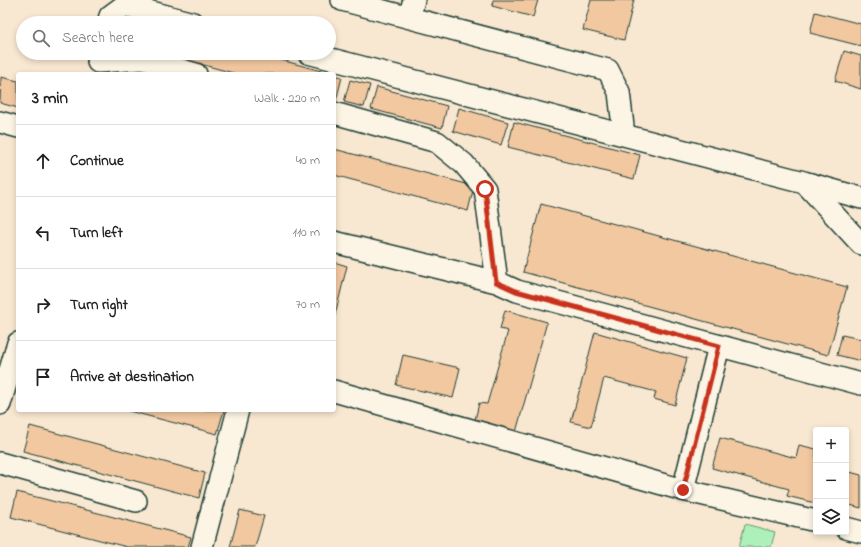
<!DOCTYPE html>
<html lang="en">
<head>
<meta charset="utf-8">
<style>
  :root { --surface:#fff; --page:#f2f2f2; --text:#222; --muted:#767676; --line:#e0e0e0 }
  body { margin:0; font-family:"Indie Flower",sans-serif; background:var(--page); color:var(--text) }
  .controls { position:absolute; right:12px; bottom:12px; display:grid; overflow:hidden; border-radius:4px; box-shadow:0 2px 6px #0003 }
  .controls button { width:36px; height:36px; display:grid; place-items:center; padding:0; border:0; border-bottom:1px solid var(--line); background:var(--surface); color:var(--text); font:20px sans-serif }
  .stop { position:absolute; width:12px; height:12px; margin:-9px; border:3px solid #c8321e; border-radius:50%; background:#fff }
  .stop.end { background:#c8321e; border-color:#fff; box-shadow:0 1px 4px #0008 }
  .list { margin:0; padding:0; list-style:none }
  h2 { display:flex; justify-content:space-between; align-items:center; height:52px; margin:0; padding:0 16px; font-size:17px }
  h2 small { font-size:13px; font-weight:400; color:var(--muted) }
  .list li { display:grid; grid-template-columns:26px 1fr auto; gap:12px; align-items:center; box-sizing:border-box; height:72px; padding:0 16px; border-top:1px solid var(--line) }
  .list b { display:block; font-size:15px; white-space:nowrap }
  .list em { font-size:13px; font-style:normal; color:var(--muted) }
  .icon { flex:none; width:22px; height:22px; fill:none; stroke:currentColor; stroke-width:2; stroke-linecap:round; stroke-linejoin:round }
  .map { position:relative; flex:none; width:861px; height:547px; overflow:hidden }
  .search { position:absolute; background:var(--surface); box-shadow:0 2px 6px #0003; left:16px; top:16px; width:320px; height:44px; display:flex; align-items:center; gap:10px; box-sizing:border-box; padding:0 14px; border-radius:22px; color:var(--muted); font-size:15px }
  .panel { position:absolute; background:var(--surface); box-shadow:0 2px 6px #0003; left:16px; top:72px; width:320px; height:340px; border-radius:4px }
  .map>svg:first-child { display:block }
</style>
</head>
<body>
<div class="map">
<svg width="861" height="547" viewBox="0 0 861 547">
  <rect width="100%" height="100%" fill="#f9e8d1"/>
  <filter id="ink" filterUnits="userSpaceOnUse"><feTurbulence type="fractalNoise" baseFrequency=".025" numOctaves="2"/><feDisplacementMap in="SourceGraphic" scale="8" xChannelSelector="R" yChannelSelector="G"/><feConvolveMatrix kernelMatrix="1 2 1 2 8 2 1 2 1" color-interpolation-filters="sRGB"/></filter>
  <g filter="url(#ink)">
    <path fill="#aef0b9" stroke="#669676" d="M 745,524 L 775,532 L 771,547 L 739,547 Z"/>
    <path fill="#f2c8a1" stroke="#1f3d34" d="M 493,0 L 538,0 L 533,17 L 492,6 Z
      M 591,0 L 634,0 L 624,40 L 583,30 Z
      M 815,12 L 861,24 L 861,46 L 810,33 Z
      M 844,51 L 861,56 L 861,89 L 835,81 Z
      M 160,53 L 256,53 L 332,74 L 237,74 Z
      M 334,75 L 342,77 L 336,101 L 334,101 Z
      M 1,77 L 18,81 L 18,108 L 0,103 Z
      M 350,80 L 370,85 L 364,107 L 344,102 Z
      M 377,87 L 447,106 L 442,128 L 371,109 Z
      M 459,108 L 508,122 L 501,145 L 453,131 Z
      M 514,122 L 640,155 L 634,179 L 508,147 Z
      M 334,149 L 474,186 L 468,211 L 334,175 Z
      M 541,204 L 847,287 L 828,355 L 523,272 Z
      M 334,262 L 347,266 L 334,319 Z
      M 505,310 L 547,322 L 516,432 L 475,420 L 479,403 L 487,404 L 508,331 L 500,329 Z
      M 595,332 L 687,358 L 675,405 L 654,399 L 656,392 L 604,378 L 591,427 L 571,422 Z
      M 842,335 L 861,339 L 861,361 L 837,355 Z
      M 403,355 L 460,368 L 453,398 L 396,385 Z
      M 125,410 L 224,410 L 217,434 Z
      M 30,426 L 205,473 L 199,498 L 23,451 Z
      M 720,438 L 796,458 L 799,445 L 816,449 L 815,503 L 787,496 L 789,489 L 712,468 Z
      M 846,471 L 861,475 L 861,508 L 846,504 Z
      M 17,492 L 191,537 L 188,547 L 127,547 L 11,517 Z
      M 240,510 L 264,516 L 255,547 L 230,547 Z"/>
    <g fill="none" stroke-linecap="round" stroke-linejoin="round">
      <defs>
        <path id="minor" d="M 127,0 L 125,5 L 193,23
          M 342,0 L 608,70 L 619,92 L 624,135
          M 409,17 L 414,0
          M 108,23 L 110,16 L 125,5
          M 308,53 L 804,182 L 861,244
          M 98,62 L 143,59 L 196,74
          M 334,113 L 437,142 L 464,164 L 485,189 L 497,282 L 517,291 L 861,384
          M 0,122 L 18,127
          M 804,182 L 861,198
          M 334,242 L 497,282
          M 334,391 L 683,490 L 816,521
          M 0,404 L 18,343
          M 0,463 L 136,501
          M 683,490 L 719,346
          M 846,528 L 861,532
          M 202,547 L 238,410"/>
      </defs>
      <use href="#minor" stroke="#1f3d34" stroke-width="24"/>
      <use href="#minor" stroke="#fcf5e5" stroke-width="21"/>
    </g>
  </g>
  <g fill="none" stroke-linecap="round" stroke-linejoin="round" filter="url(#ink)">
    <path stroke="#c8321e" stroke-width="5" d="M 485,189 L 496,282 L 516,291 L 719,346 L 683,490"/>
  </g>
</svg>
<div class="controls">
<button>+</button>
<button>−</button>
<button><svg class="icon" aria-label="layers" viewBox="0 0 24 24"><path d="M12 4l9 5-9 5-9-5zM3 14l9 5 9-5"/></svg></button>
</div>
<div class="stop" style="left:485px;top:189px"></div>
<div class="stop end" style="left:683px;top:490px"></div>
<div class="search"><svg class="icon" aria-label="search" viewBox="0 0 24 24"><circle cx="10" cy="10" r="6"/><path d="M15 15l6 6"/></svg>Search here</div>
<section class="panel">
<h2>3 min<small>Walk · 220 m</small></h2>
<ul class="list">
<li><svg class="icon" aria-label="ahead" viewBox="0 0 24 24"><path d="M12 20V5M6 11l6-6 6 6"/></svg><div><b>Continue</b></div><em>40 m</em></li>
<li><svg class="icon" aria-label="left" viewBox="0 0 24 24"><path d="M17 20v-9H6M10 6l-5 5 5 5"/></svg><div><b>Turn left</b></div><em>110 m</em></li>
<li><svg class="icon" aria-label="right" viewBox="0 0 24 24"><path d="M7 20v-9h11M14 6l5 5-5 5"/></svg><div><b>Turn right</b></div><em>70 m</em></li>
<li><svg class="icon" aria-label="arrive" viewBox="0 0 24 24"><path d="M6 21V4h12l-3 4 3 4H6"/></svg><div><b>Arrive at destination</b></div></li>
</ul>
</section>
</div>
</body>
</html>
